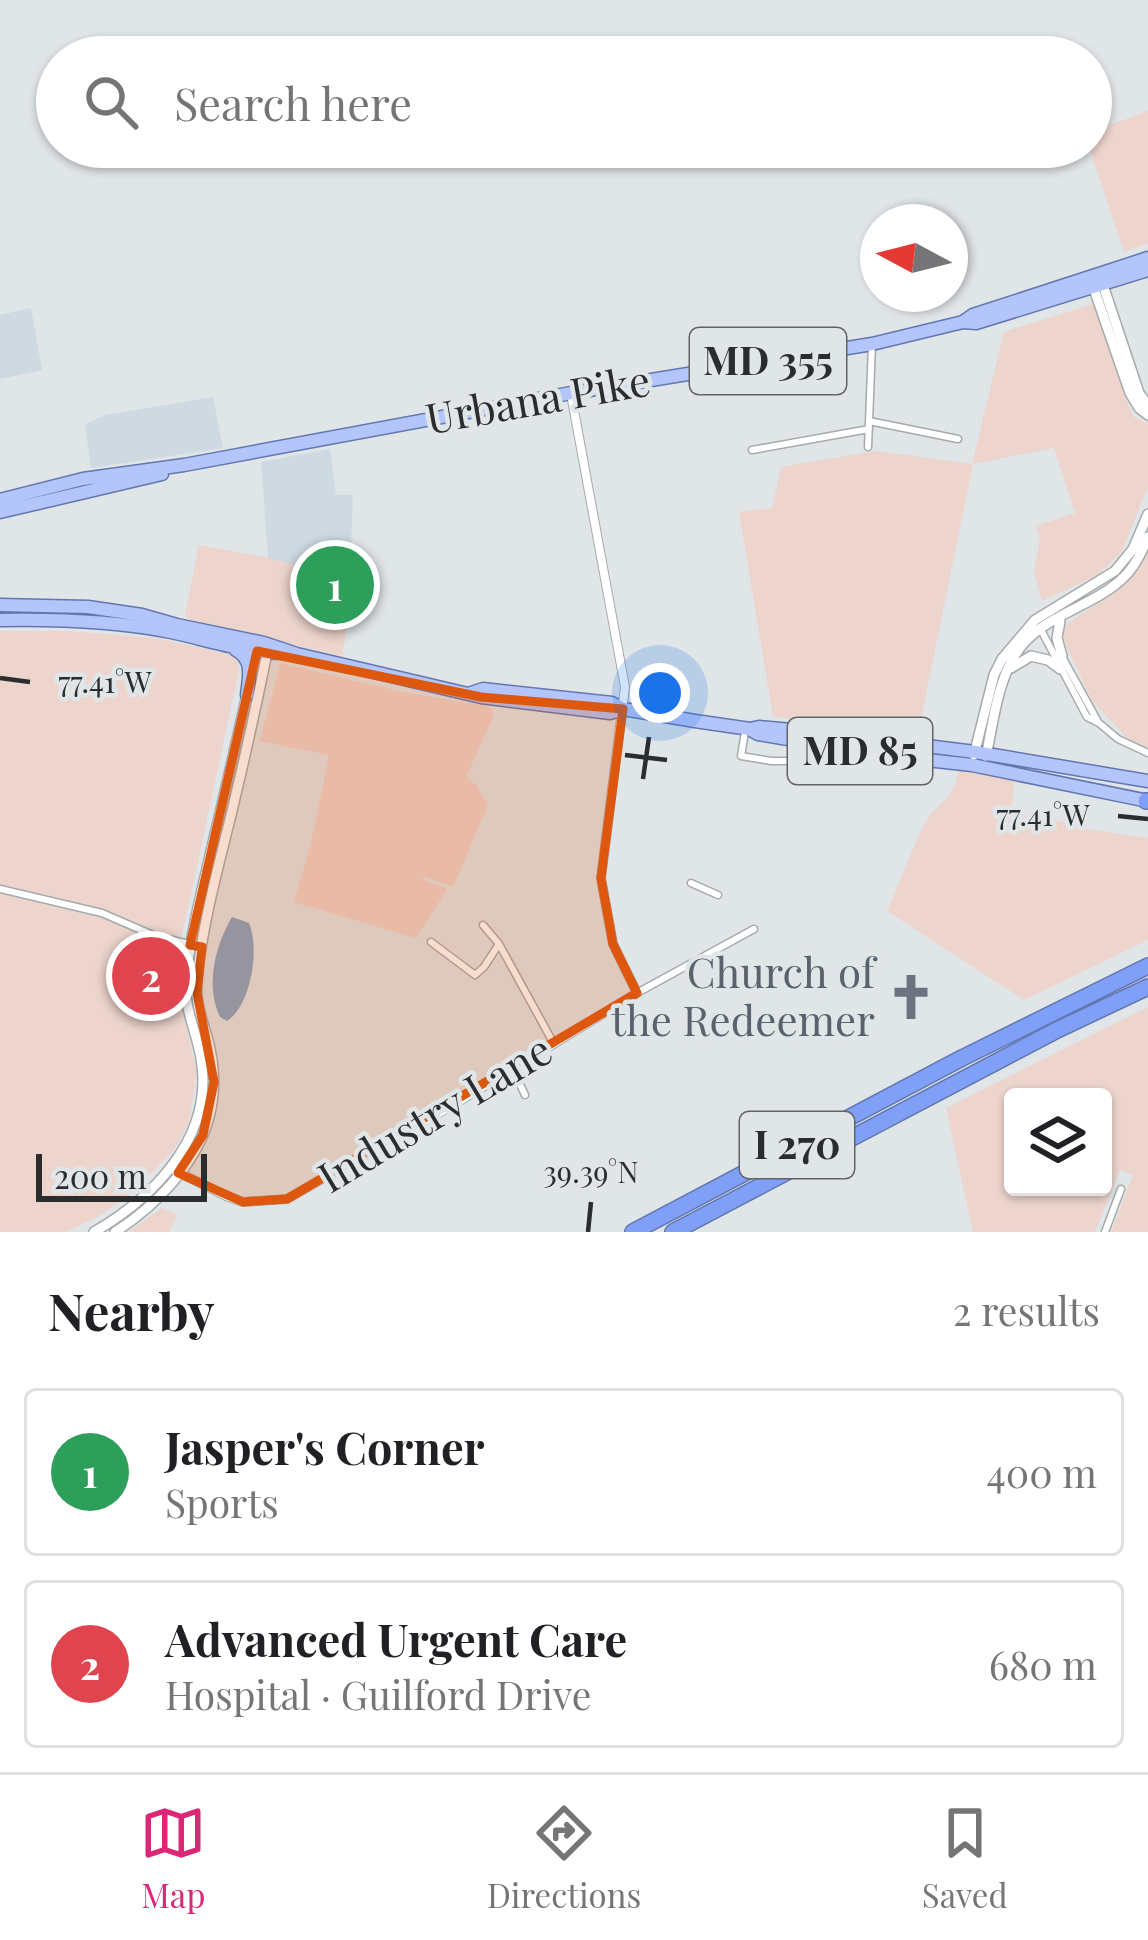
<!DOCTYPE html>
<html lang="en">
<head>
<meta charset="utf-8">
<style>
  :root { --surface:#fff; --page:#f6f6f6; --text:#202124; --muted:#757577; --line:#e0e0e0; --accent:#db2777 }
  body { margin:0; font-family:"Playfair Display",serif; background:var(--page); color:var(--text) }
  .controls { position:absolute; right:36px; bottom:36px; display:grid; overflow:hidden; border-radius:12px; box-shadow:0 3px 9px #0004 }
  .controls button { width:108px; height:108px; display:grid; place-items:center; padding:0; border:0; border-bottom:3px solid var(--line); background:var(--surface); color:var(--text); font:60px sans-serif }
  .compass { position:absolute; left:860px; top:204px; width:108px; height:108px; border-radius:50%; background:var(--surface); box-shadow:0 3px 9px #0004; rotate:277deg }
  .scale { position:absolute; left:36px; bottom:30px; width:171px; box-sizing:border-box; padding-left:12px; border:6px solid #2a2c2d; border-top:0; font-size:33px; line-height:42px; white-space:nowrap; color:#2a2c2d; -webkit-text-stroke:9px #e0e5e8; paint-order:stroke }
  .you { position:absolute; left:660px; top:693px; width:42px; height:42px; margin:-30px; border:9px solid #fff; border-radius:50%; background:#1a73e8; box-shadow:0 0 0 18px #1a73e833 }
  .badge { display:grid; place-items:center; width:78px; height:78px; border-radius:50%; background:var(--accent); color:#fff; font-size:39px; font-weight:700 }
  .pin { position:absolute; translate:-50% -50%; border:6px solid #fff; box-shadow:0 3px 12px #0006 }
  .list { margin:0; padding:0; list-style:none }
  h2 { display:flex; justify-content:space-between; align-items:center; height:156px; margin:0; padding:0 48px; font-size:51px }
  h2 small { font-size:39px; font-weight:400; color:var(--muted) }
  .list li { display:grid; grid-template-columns:78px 1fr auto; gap:36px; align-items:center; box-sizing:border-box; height:168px; margin:0 24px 24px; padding:0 24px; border:3px solid var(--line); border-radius:12px }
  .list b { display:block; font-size:45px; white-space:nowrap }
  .list p { margin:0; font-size:39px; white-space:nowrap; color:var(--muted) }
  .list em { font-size:39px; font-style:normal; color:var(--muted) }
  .icon { flex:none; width:66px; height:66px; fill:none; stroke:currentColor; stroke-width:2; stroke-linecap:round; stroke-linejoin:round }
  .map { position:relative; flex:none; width:1148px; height:1232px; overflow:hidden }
  .search { position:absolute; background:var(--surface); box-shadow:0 3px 9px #0004; left:36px; right:36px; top:36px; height:132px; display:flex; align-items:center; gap:30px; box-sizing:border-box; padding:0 42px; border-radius:66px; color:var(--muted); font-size:45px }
  .sheet { height:540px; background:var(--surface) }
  nav { display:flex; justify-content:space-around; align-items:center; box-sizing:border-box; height:168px; border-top:3px solid var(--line); background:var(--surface); font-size:33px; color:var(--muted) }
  nav a { display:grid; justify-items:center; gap:6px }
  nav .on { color:var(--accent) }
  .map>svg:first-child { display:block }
</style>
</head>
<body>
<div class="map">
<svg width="1148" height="1232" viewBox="0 0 1148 1232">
  <rect width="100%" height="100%" fill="#e0e5e8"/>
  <path fill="#edd4cc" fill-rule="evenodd" d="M 1148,111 L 1148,243 L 1124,252 L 1089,147 L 1091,147 L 1091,132 Z
    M 1096,303 L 1128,404 L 1134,417 L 1148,424 L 1148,486 L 1122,551 L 1099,574 L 1042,601 L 1034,572 L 1040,538 L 1036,526 L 1075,513 L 1054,448 L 973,464 L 918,734 L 773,717 L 739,512 L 772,508 L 781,467 L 876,451 L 972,464 L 1004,332 Z
    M 199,545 L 281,560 L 350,578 L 349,600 L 352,601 L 342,656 L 190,620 L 185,616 Z
    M 1148,553 L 1148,747 L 1128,739 L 1091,699 L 1064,641 L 1065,627 L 1069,622 L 1110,596 L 1130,579 Z
    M 0,631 L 69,631 L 156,638 L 228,654 L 236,659 L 240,666 L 175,968 L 176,981 L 197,1073 L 189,1122 L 174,1150 L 126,1198 L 96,1218 L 65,1232 L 0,1232 Z
    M 280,663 L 402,692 L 487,706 L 492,709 L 493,717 L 466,777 L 476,785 L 488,805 L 453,887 L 423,876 L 423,879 L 447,889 L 416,938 L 294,902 L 311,843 L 329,755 L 260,741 Z
    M 958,771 L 1015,775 L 1011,813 L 1073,823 L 1079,828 L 1148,838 L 1148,940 L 1024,1000 L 887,911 L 919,835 L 929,816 L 949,796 L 955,785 Z
    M 1148,1007 L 1148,1232 L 1111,1232 L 1133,1175 L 1120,1170 L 1095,1232 L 973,1232 L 946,1108 ZM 1013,1097 L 1103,1097 L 1103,1187 L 1013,1187 Z
    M 162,1208 L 177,1215 L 169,1232 L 128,1232 Z"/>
  <path fill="#ced9e2" d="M 31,308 L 42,370 L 0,379 L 0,315 Z
    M 213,397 L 223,448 L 91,468 L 85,424 L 105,415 Z
    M 330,449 L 336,495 L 353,495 L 350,578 L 268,558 L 261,462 Z"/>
  <path fill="#85a4c3" d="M 232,917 L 249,923 C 260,949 251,1005 227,1021 L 220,1017 C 205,985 215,946 232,917 Z"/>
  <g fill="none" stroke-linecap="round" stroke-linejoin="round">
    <defs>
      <path id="minor" d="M 869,421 L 958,439
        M 868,447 L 872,344
        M 752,450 L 869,429
        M 1040,628 L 1087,717 L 1099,723 L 1118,739 L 1148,753
        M 1060,653 L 1097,720
        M 745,732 L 741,756 L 771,761 L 809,761
        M 691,883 L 718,895
        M 0,889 L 102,913 L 155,936 L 202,947
        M 483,925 L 499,944 L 554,1044
        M 431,942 L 475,975 L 484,967 L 499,944
        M 637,993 L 754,929
        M 513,1069 L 525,1095
        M 1105,1232 L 1121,1189"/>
      <path id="tertiary" d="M 170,1168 L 226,1196 L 243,1202 L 287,1199 L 453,1105 L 637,993 L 613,944 L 601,878 L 625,687 L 571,394"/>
      <path id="secondary" d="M 1098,280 L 1103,285 L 1139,393 L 1148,406
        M 1094,281 L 1094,289 L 1130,393 L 1139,408 L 1148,415
        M 1060,621 L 1057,638 L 1062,656
        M 1011,668 L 1031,656 L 1048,660 L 1060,669
        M 974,755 L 994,675 L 1002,659 L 1035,620 L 1115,571 L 1133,549 L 1148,514
        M 986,756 C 993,724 997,684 1015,655 C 1038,616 1092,608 1123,578 C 1135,567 1142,552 1148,537
        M 94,1232 C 153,1198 211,1139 202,1066 C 200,1044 191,1025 187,1003 C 184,986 187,967 190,949 C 195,916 204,883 211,851 C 224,797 236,744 248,690
        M 115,1232 C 154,1207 194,1167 208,1121 C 216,1094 215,1067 208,1040 C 202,1020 194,998 197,977 C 203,922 218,868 231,815 C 244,761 256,707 267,653 L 265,648"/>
      <path id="primary" d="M 963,322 L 973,315 L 1148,258
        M 0,500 L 83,479 L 184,465 L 571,393 L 872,344 L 963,322 L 976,323 L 1148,270
        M 0,512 L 162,474
        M 0,605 L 88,607 L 142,615 L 177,625 L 264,643 L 297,654 L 481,697 L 610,713 L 623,709
        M 0,620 C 57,619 115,621 171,632 C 208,640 246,653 284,653
        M 236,650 C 254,660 249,677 247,695
        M 471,693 L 483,689 L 612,703 L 623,709 L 695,721 L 750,729 L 759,727 L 814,732 L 975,752 L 1148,781
        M 751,730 L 758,734 L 882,755 L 972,765 L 1148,801"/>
      <path id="motorway" d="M 1146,801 L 1148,801
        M 633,1232 L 962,1058 L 1148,966
        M 673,1232 L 1057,1030 L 1148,987"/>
    </defs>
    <use href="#minor" stroke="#a5aaad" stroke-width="9"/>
    <use href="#tertiary" stroke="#a5aaad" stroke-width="10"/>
    <use href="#secondary" stroke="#a5aaad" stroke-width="12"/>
    <use href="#primary" stroke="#6277b0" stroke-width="15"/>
    <use href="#motorway" stroke="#6277b0" stroke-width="18"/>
    <use href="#minor" stroke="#fff" stroke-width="6"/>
    <use href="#tertiary" stroke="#fff" stroke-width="8"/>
    <use href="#secondary" stroke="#fff" stroke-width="9"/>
    <use href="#primary" stroke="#b3c5fa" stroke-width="12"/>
    <use href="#motorway" stroke="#809ff6" stroke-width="15"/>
  </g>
  <path fill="#de570e" fill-opacity="0.2" stroke="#de570e" stroke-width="9" stroke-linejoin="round" d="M 257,651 L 481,697 L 623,709 L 601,878 L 613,944 L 637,993 L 287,1199 L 243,1202 L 178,1173 L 203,1135 L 214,1082 L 197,993 L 202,947 L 190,945 Z"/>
  <path fill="none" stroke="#2a2c2d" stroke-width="4.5" d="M 0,678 L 30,682M 625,755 L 667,760M 643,779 L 649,737M 1118,816 L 1148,819M 588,1232 L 591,1202"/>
  <defs>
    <symbol id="church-bare" viewBox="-9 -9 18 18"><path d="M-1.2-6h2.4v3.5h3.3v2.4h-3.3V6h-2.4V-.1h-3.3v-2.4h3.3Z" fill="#6b7280" stroke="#e0e5e8" stroke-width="2.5" paint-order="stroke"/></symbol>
  </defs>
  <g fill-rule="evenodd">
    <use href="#church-bare" x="878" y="964" width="66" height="66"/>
  </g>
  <g text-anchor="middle" stroke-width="9" stroke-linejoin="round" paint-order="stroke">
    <g fill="#e0e5e8" stroke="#616465" stroke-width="3">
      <rect x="690" y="328" width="156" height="66" rx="9"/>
      <rect x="788" y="718" width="144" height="66" rx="9"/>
      <rect x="740" y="1112" width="114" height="66" rx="9"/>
    </g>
    <g font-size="39" font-weight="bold" fill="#2a2c2d">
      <text x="768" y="375">MD 355</text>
      <text x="860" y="765">MD 85</text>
      <text x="797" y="1159">I 270</text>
    </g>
    <g font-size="42" fill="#2a2c2d" stroke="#e0e5e8">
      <text transform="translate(538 400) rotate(-10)" y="15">Urbana Pike</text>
      <text transform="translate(435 1114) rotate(-31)" y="15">Industry Lane</text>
    </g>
    <g font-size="42" fill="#5b616d" stroke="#e0e5e8" text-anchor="end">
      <text x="875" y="988">Church of<tspan x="875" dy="48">the Redeemer</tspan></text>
    </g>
  </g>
  <g font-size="30" text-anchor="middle" fill="#2a2c2d" stroke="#e0e5e8" stroke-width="9" stroke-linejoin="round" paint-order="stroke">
    <text x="105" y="693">77.41°W</text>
    <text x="1043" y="826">77.41°W</text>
    <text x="591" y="1183">39.39°N</text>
  </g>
</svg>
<div class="controls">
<button><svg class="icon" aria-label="layers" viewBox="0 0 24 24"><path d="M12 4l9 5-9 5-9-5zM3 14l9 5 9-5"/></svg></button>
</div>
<svg class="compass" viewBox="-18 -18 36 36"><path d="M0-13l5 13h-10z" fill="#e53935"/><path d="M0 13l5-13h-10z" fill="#757577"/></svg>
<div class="scale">200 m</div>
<div class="you"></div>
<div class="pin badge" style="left:335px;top:585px;background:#2e9e5b">1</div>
<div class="pin badge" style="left:151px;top:976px;background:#e0444e">2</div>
<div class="search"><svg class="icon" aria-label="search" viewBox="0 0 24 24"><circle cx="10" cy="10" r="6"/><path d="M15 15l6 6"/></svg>Search here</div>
</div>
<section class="sheet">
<h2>Nearby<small>2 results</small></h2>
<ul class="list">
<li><span class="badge" style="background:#2e9e5b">1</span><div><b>Jasper's Corner</b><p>Sports</p></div><em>400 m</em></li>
<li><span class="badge" style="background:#e0444e">2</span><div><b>Advanced Urgent Care</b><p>Hospital · Guilford Drive</p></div><em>680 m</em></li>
</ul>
</section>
<nav>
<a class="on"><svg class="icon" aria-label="map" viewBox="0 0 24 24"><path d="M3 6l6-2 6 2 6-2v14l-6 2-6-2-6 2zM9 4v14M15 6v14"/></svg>Map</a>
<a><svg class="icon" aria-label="directions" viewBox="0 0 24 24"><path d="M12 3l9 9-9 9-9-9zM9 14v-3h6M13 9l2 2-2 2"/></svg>Directions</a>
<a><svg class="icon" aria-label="saved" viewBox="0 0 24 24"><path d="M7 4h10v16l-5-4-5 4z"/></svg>Saved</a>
</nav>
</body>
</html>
